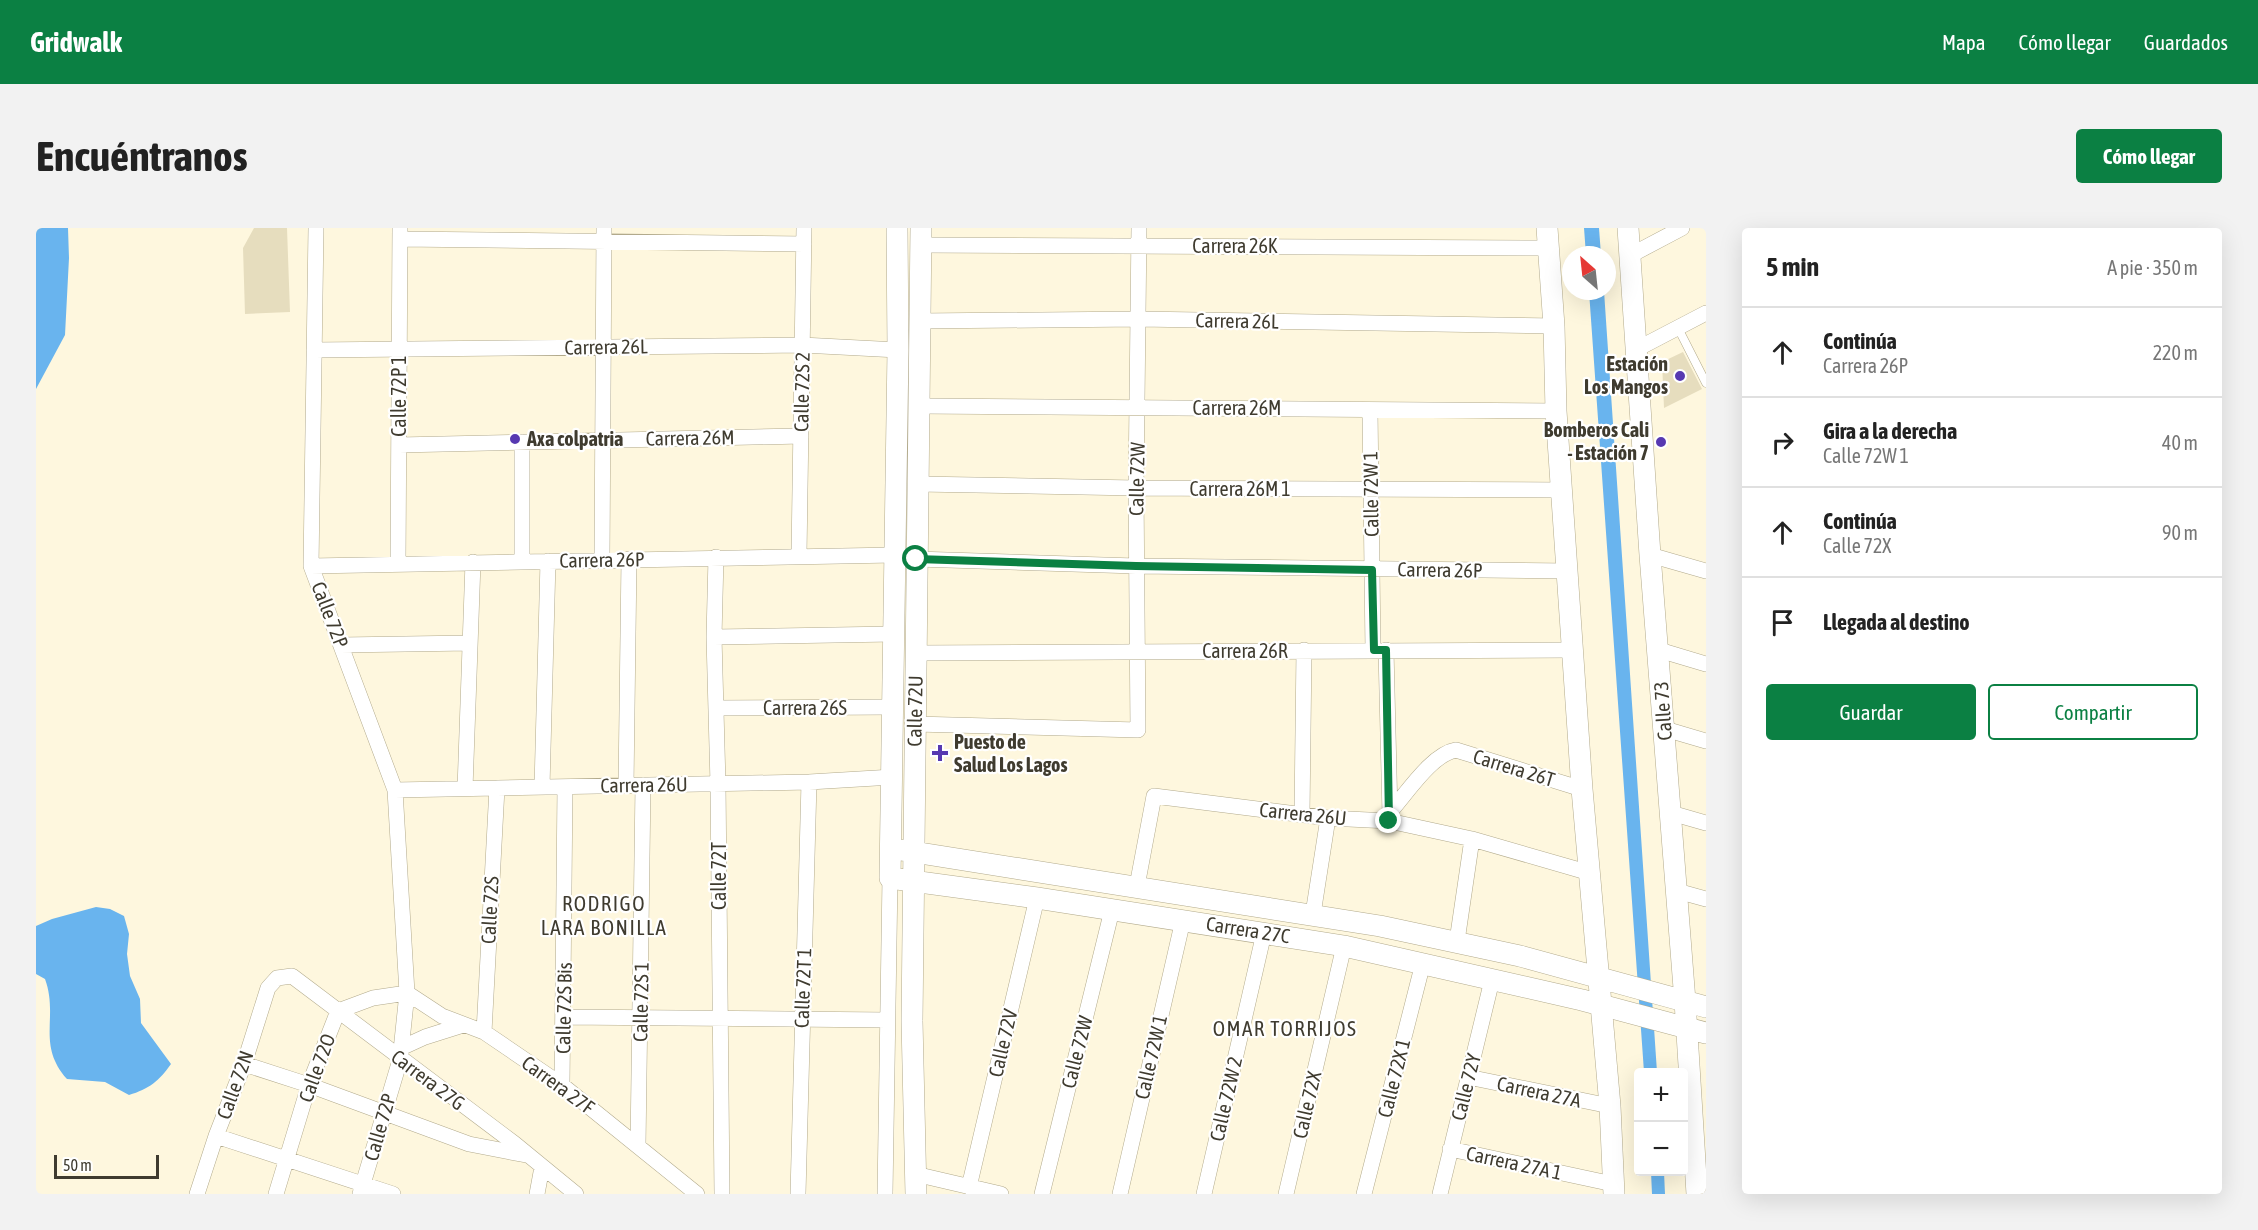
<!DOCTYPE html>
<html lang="es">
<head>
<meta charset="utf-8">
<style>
  :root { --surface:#fff; --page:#f2f2f2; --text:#222; --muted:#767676; --line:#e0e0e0; --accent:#0b8043 }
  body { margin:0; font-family:"Asap Condensed",sans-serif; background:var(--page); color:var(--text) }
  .controls { position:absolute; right:18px; bottom:18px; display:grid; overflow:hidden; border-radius:6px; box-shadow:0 6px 24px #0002 }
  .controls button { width:54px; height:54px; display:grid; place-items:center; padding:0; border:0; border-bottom:2px solid var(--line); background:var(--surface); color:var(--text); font:30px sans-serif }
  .compass { position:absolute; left:1526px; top:18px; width:54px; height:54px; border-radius:50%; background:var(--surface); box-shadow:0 6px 24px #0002; rotate:333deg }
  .scale { position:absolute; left:18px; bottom:15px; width:105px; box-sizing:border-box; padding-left:6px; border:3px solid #3f3b2f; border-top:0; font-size:16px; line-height:21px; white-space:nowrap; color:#3f3b2f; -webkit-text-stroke:4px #fff; paint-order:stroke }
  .stop { position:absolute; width:18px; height:18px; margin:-14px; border:4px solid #0b8043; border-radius:50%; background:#fff }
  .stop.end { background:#0b8043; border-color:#fff; box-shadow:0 2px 6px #0008 }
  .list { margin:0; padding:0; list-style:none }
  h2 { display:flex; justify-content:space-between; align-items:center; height:78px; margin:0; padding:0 24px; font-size:26px }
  h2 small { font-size:20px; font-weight:400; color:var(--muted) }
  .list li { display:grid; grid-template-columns:39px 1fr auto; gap:18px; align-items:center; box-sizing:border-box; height:90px; padding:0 24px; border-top:2px solid var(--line) }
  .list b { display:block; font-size:22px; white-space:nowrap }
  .list p { margin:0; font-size:20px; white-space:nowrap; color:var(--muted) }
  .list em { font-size:20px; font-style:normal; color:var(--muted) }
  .actions { display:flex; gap:12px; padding:18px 24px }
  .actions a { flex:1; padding:14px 0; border:2px solid var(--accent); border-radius:6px; text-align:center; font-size:21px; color:var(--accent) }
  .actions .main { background:var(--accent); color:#fff }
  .icon { flex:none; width:33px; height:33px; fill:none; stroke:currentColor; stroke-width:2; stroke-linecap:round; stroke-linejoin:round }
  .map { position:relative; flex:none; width:1670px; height:966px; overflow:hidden; border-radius:6px }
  header { display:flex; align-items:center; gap:36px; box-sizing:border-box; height:84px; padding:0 30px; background:var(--accent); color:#fff }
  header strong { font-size:28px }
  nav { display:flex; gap:33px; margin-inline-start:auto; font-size:21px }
  .intro { display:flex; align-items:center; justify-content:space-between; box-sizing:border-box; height:144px; padding:0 36px }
  h1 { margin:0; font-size:42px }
  .button { padding:15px 27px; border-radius:6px; background:var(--accent); color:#fff; font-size:21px; font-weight:700 }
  main { display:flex; gap:36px; padding:0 36px }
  aside { flex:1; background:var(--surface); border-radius:6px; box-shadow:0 6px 24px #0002 }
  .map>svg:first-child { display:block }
</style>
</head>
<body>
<header>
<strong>Gridwalk</strong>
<nav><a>Mapa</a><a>Cómo llegar</a><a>Guardados</a></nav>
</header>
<div class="intro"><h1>Encuéntranos</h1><a class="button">Cómo llegar</a></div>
<main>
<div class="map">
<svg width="1670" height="966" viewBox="0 0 1670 966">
  <rect width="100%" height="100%" fill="#fef7de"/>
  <path fill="#69b4ee" d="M 0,0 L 32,0 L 33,30 L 29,107 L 0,161 Z
    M 1548,0 L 1563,0 L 1565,27 L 1550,27 Z
    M 1553,63 L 1568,63 L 1621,844 L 1608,844 Z
    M 60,679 L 74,681 L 88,688 L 93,706 L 91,726 L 94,748 L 104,771 L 105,795 L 135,836 C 123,853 113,861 93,867 L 69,854 L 31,851 C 0,816 23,789 9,751 L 0,746 L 0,698 L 16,691 Z
    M 1615,944 L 1628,944 L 1629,966 L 1616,966 Z"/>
  <path fill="#e6ddbe" d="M 218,0 L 251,0 L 254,84 L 209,86 L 207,20 Z
    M 1647,124 L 1666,161 L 1628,180 L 1626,134 Z"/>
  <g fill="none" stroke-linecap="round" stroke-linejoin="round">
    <defs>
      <path id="lane" d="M 1642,100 L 1670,155"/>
      <path id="street" d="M 280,0 L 275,338 L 359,562 L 371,765 L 364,832 L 324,966
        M 364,11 L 768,16
        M 884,17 L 1514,20
        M 1595,27 L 1646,0
        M 884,93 L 1104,91 L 1518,98
        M 1601,121 L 1670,85
        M 278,122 L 766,117 L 862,122
        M 883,178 L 1520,183
        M 1334,182 L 1337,422
        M 486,214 L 486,333
        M 363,217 L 765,208
        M 882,256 L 1100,260 L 1526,262
        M 763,327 L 768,0
        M 1614,327 L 1670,343
        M 680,329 L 678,409 L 682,556 L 686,966
        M 880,331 L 1100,338 L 1531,343
        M 566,332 L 568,0
        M 362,336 L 364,0
        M 275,338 L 858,327
        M 678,409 L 857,406
        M 305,417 L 434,415
        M 1350,422 L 1354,587
        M 1623,422 L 1670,436
        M 880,425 L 1537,422
        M 680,480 L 857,479
        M 879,496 L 1102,502 L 1100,260 L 1103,0
        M 1629,501 L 1670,513
        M 590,558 L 593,331
        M 506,559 L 512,333
        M 429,561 L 437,334
        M 359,562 L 773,554 L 857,549
        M 1354,584 C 1371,565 1396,526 1420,522 L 1546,561
        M 1635,585 L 1670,595
        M 1266,586 L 1268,422
        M 1101,658 L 1118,568 L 1292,590 L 1353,593 L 1436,611 L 1554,645
        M 1641,663 L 1670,671
        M 1277,686 L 1292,590
        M 1421,713 L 1436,611
        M 371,765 L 406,788 L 448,804 L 526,857 L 661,966
        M 528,789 L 851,792
        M 448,804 L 461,560
        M 365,820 L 389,809 L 427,797
        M 208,836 L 273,857 L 433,916 L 490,927
        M 1432,849 L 1574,878
        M 526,857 L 529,559
        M 180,908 L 357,966
        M 602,918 L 607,557
        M 1414,921 L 1577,956
        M 879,946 L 965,966
        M 933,959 L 1001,670
        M 161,966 L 180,908 L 208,836 L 232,760 L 241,750 L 256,748 L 479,916 L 540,966
        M 240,966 L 273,857 L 302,783 L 337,770 L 371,765
        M 501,966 L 506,939
        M 762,966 L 773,554
        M 849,966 L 854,650
        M 1006,966 L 1076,682
        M 1084,966 L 1147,692
        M 1168,966 L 1228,705
        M 1250,966 L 1308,718
        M 1328,966 L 1387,735
        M 1404,966 L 1456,752"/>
      <path id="secondary" d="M 861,0 L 862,122 L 854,650 L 1001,670 L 1308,718 L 1546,772 L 1670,805
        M 1511,0 L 1518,98 L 1520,183 L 1546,561 L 1574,878 L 1578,966
        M 1592,0 L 1614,327 L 1649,773 L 1661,966
        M 865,622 L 1344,698 L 1484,728 L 1670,779
        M 880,966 L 876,793 L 885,0"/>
    </defs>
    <use href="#lane" stroke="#b2aa8c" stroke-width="9"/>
    <use href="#street" stroke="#b2aa8c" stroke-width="16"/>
    <use href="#secondary" stroke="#b2aa8c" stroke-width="22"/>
    <use href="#lane" stroke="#fff" stroke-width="8"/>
    <use href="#street" stroke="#fff" stroke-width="15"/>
    <use href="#secondary" stroke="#fff" stroke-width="21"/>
  </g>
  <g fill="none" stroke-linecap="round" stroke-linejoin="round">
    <path stroke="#0b8043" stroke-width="8" d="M 880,331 L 1100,338 L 1336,342 L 1338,422 L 1350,422 L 1353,593"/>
  </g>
  <g fill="#5739b1" stroke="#fff" stroke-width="2">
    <circle cx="1644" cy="148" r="6"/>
    <circle cx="479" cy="211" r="6"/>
    <circle cx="1625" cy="214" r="6"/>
    <path d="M901 516h6v6h6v6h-6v6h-6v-6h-6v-6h6z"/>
  </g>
  <g text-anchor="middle" stroke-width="4.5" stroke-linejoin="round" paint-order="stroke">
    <g font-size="20" fill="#3f3b2f" stroke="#fff">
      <text x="1199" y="25">Carrera 26K</text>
      <text transform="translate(1201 93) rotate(1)" y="7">Carrera 26L</text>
      <text transform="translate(570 119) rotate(-1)" y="7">Carrera 26L</text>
      <text transform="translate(766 164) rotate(-89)" y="7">Calle 72S 2</text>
      <text transform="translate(363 168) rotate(-90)" y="7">Calle 72P 1</text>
      <text x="1201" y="187">Carrera 26M</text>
      <text transform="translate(654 210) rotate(-1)" y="7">Carrera 26M</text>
      <text transform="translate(1101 251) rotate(-89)" y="7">Calle 72W</text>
      <text x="1204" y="268">Carrera 26M 1</text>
      <text transform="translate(1335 266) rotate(-91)" y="7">Calle 72W 1</text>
      <text transform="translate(566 332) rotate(-1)" y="7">Carrera 26P</text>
      <text transform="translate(1404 342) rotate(1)" y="7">Carrera 26P</text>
      <text transform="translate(294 387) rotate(69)" y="7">Calle 72P</text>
      <text x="1209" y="430">Carrera 26R</text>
      <text x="769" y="487">Carrera 26S</text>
      <text transform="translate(879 483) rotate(-89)" y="7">Calle 72U</text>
      <text transform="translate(1627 483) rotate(-94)" y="7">Calle 73</text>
      <text transform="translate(1478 540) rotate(17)" y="7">Carrera 26T</text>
      <text transform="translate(608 557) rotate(-1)" y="7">Carrera 26U</text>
      <text transform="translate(1267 586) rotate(6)" y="7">Carrera 26U</text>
      <text transform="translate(683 648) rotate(-90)" y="7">Calle 72T</text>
      <text transform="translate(454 682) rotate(-87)" y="7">Calle 72S</text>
      <text transform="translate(1212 702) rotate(9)" y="7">Carrera 27C</text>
      <text transform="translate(767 760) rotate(-88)" y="7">Calle 72T 1</text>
      <text transform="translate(605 774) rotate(-89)" y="7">Calle 72S 1</text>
      <text transform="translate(528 780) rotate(-89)" y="7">Calle 72S Bis</text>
      <text transform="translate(967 815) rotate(-77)" y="7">Calle 72V</text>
      <text transform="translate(1041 824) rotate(-76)" y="7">Calle 72W</text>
      <text transform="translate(1115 829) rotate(-77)" y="7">Calle 72W 1</text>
      <text transform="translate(281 840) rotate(-70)" y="7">Calle 72O</text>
      <text transform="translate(1358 850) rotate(-76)" y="7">Calle 72X 1</text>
      <text transform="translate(392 852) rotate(37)" y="7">Carrera 27G</text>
      <text transform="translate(199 857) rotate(-70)" y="7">Calle 72N</text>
      <text transform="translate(522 857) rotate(36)" y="7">Carrera 27F</text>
      <text transform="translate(1430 859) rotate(-76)" y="7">Calle 72Y</text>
      <text transform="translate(1503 864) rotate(12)" y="7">Carrera 27A</text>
      <text transform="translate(1190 871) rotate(-77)" y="7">Calle 72W 2</text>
      <text transform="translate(1271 877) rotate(-77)" y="7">Calle 72X</text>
      <text transform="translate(344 899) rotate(-74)" y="7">Calle 72P</text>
      <text transform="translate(1478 935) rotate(12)" y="7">Carrera 27A 1</text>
    </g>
    <g font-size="20" font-weight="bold" fill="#3f3b2f" stroke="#fff" text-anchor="end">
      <text x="1632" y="143">Estación<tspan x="1632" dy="23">Los Mangos</tspan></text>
      <text x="1613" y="209">Bomberos Cali<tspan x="1613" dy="23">- Estación 7</tspan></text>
      <text x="491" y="218" text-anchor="start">Axa colpatria</text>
      <text x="918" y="521" text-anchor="start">Puesto de<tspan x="918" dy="23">Salud Los Lagos</tspan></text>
    </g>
    <g font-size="21" letter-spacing="1.5" fill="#3f3b2f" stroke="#fff">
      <text x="568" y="683">RODRIGO<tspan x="568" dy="24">LARA BONILLA</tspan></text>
      <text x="1249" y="808">OMAR TORRIJOS</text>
    </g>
  </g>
</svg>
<div class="controls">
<button>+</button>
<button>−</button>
</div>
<svg class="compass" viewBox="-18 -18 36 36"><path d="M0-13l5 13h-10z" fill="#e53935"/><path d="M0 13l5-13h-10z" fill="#767676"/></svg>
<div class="scale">50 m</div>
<div class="stop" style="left:880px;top:331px"></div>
<div class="stop end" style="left:1353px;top:593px"></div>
</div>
<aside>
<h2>5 min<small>A pie · 350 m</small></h2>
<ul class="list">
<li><svg class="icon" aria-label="ahead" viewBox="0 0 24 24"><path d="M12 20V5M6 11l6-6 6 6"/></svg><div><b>Continúa</b><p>Carrera 26P</p></div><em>220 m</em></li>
<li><svg class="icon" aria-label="right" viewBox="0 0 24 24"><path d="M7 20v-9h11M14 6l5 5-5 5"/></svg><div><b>Gira a la derecha</b><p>Calle 72W 1</p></div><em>40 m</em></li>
<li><svg class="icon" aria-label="ahead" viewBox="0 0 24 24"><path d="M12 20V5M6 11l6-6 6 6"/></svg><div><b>Continúa</b><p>Calle 72X</p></div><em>90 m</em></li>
<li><svg class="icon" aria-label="arrive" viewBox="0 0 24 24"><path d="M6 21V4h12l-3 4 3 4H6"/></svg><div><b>Llegada al destino</b></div></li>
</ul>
<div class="actions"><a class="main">Guardar</a><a>Compartir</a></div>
</aside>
</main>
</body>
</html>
